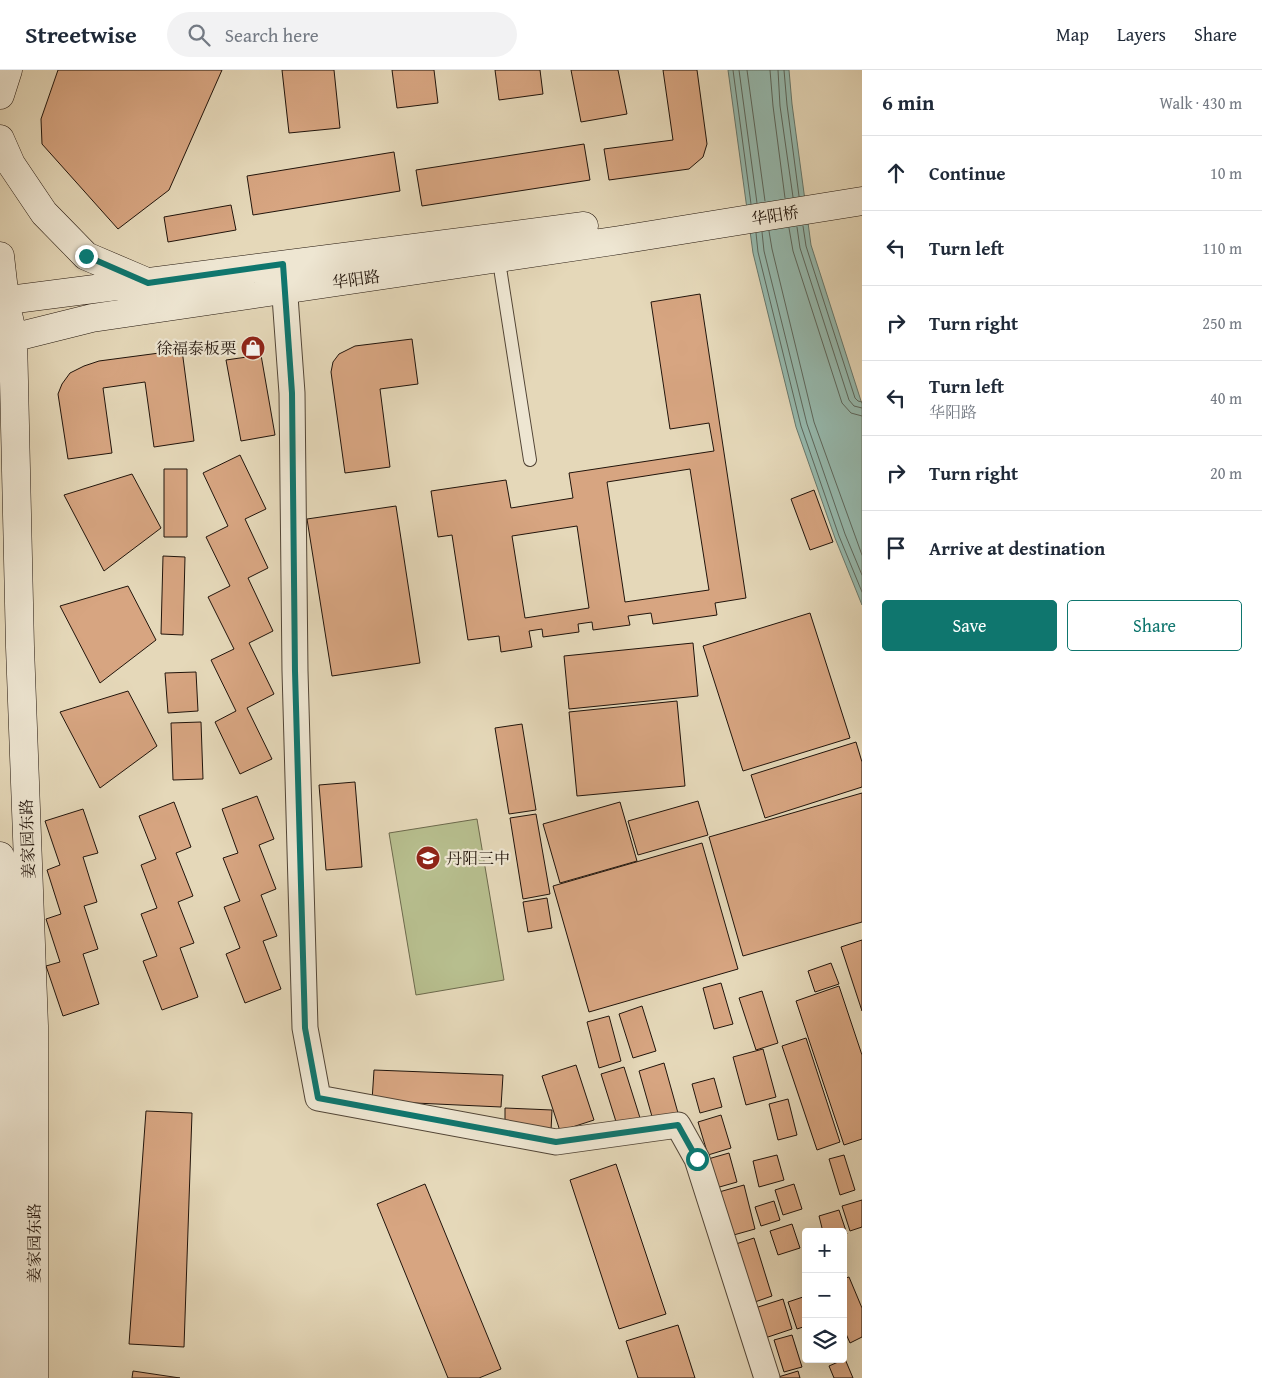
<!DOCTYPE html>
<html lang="en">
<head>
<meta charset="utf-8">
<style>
  :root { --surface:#fff; --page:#f2f2f3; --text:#1f2937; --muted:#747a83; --line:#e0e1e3; --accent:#0f766e }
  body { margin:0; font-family:"Gentium Book Plus","Noto Serif SC",serif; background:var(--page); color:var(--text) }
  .controls { position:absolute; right:15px; bottom:15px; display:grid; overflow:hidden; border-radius:5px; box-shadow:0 5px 20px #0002 }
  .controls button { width:45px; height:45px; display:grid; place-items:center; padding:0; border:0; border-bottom:1px solid var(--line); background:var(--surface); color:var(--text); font:25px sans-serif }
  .stop { position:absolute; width:15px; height:15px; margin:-11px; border:4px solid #0f766e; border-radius:50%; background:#fff }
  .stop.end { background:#0f766e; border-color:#fff; box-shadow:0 1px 5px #0008 }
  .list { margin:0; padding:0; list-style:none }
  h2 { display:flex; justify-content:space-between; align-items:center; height:65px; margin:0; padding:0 20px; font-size:21px }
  h2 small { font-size:16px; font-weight:400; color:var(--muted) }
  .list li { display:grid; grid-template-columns:32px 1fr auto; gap:15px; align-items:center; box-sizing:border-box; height:75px; padding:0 20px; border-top:1px solid var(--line) }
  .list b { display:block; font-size:19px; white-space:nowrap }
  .list p { margin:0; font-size:16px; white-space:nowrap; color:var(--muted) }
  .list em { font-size:16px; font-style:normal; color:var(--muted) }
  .actions { display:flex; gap:10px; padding:15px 20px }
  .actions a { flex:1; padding:11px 0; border:1px solid var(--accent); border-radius:5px; text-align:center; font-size:18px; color:var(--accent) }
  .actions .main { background:var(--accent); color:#fff }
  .icon { flex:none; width:28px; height:28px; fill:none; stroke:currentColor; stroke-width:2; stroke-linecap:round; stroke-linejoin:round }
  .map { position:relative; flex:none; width:862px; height:1308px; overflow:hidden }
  header { display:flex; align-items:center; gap:30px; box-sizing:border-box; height:70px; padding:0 25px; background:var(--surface); border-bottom:1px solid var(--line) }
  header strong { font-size:24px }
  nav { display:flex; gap:28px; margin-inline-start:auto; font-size:18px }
  .search { width:350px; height:45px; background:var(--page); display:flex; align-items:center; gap:12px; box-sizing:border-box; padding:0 18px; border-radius:28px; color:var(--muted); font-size:19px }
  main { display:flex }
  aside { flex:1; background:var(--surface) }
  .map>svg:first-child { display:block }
</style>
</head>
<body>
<header>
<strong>Streetwise</strong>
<div class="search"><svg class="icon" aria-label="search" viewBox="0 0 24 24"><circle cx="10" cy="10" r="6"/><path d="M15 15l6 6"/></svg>Search here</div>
<nav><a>Map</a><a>Layers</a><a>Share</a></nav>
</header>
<main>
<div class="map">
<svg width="862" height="1308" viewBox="0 0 862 1308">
  <rect width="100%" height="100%" fill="#e5d8b9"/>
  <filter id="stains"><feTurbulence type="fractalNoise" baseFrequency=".004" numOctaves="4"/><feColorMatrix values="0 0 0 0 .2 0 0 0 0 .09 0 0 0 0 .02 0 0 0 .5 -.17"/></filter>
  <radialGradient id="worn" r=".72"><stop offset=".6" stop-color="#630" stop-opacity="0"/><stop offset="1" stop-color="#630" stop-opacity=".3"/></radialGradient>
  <path fill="#b7be8e" stroke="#6c694c" d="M 477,749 L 504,910 L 416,925 L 389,763 Z"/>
  <path fill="#96baaf" stroke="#67786d" d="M 728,0 L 789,0 L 792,34 L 811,175 L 862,334 L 862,535 L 835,468 L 796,357 L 753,183 Z"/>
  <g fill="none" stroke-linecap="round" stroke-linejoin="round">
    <path stroke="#5c675d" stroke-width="1" d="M 733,0 L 751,134
      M 739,0 L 757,133
      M 747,0 L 765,131
      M 770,0 L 773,36 L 785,128
      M 778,0 L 780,36 L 793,127
      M 784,0 L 787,35 L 799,126
      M 803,156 L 806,176 L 855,328 L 858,331 L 862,332
      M 797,157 L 800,178 L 849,330 L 854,336 L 862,338
      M 789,158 L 793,181 L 842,333 L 851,343 L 862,346
      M 769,161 L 772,179 L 814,352 L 862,485
      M 762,162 L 764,181 L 807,354 L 845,464 L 862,505
      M 756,163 L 758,182 L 801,356 L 839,466 L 862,522"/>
  </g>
  <path fill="#d7a581" stroke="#21140b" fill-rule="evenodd" d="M 58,0 L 222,0 L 169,120 L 118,159 L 42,74 L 41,49 Z
    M 282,0 L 334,0 L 340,58 L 289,63 Z
    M 392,0 L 434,0 L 438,33 L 397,38 Z
    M 495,0 L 540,0 L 543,24 L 499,30 Z
    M 571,0 L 618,0 L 627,44 L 581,52 Z
    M 663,0 L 697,0 L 707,74 L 703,87 L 689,99 L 609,110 L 604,79 L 673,70 Z
    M 584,74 L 590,110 L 422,136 L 416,100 Z
    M 394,82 L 400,121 L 253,145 L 247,106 Z
    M 231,135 L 236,160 L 168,172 L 164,147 Z
    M 700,224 L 746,528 L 715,533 L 717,545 L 653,554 L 651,543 L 628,546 L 630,555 L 593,560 L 592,552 L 578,554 L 579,562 L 543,567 L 542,559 L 529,561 L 532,577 L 501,582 L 499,566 L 468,570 L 452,465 L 438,467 L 431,421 L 506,410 L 511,438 L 573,428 L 569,403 L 714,381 L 709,353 L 670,359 L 651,232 ZM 690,399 L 709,520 L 625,532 L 607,412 ZM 577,456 L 589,538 L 525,548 L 512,466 Z
    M 412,269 L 418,314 L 380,319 L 390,397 L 345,403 L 331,302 L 333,292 L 339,284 L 355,276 Z
    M 182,280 L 194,371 L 154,377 L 145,312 L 103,318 L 112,383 L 68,389 L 58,324 L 62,314 L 70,303 L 84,296 L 99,291 Z
    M 261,285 L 275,365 L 241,371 L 226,290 Z
    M 240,385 L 266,439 L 245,449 L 268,498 L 248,508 L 273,561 L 249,573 L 274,624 L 247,638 L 272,689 L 240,704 L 215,652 L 236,641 L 211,590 L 234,579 L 208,527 L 230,516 L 206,467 L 228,456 L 203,403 Z
    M 164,399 L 187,399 L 187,467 L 164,467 Z
    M 132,404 L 161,458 L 104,501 L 64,425 Z
    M 814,420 L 833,472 L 810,480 L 791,429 Z
    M 396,436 L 420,593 L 332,606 L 307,449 Z
    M 163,486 L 185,487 L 183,565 L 161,564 Z
    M 128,516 L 156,570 L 100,613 L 60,536 Z
    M 810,543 L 850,668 L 743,701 L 703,576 Z
    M 693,573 L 698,626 L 569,639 L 564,586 Z
    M 196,602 L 198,641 L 168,643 L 165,603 Z
    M 128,621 L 157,676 L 100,718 L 60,642 Z
    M 677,631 L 685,716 L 577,726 L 569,642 Z
    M 201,652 L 203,709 L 173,710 L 171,653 Z
    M 522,654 L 536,740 L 509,744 L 495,658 Z
    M 856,672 L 862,692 L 862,717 L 765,748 L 751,705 Z
    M 355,712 L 362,797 L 326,800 L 319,715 Z
    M 862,723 L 862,852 L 743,886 L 709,767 Z
    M 257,726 L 274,769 L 259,775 L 276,819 L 261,825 L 277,866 L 263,871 L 281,919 L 245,933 L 226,884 L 240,878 L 224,837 L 240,831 L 223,788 L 238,783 L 222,739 Z
    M 698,731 L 708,765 L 638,785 L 628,751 Z
    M 174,732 L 191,777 L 176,783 L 193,826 L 178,832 L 194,873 L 180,878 L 198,927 L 162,940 L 143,891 L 157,886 L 141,844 L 157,838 L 141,795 L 156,789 L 139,746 Z
    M 620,732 L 637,791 L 560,813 L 543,754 Z
    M 83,739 L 98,783 L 83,787 L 97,832 L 84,836 L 98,879 L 83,884 L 99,934 L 63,946 L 46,896 L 60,892 L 46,849 L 61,844 L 47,800 L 60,795 L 45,751 Z
    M 536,744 L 550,824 L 523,829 L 510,748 Z
    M 702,773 L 738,899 L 589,942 L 553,816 Z
    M 547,828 L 552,858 L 528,862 L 523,832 Z
    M 862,870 L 862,941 L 841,877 Z
    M 831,893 L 839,914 L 815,922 L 808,901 Z
    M 721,913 L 733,954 L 714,959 L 703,918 Z
    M 839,916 L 862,985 L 862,1069 L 844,1075 L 796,931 Z
    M 762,921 L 778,973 L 756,980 L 739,928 Z
    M 642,936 L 656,981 L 633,988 L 619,944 Z
    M 609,946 L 621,991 L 599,998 L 587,952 Z
    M 806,968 L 840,1072 L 817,1080 L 782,976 Z
    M 763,979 L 776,1027 L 746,1035 L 733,987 Z
    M 664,993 L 678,1043 L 653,1050 L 639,1001 Z
    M 576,995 L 594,1050 L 560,1061 L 542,1006 Z
    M 624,997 L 641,1051 L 618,1058 L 601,1004 Z
    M 374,1000 L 503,1005 L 501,1037 L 372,1031 Z
    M 714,1008 L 722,1037 L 700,1043 L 692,1014 Z
    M 788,1029 L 797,1065 L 778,1070 L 769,1034 Z
    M 505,1038 L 552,1040 L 551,1061 L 505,1060 Z
    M 146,1041 L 192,1043 L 184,1277 L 129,1274 Z
    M 721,1045 L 731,1078 L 708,1085 L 698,1052 Z
    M 729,1083 L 737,1112 L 716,1118 L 708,1089 Z
    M 777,1085 L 784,1110 L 759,1117 L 753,1091 Z
    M 844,1085 L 855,1120 L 840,1125 L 829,1089 Z
    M 616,1094 L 666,1244 L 619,1259 L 570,1110 Z
    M 425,1114 L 501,1299 L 479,1308 L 448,1308 L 377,1134 Z
    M 794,1114 L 802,1139 L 783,1145 L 775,1120 Z
    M 744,1115 L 755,1159 L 730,1166 L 719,1122 Z
    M 862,1130 L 862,1157 L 850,1161 L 842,1136 Z
    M 774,1131 L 780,1150 L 761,1156 L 755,1137 Z
    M 839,1140 L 847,1164 L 843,1165 L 843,1162 L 823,1162 L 819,1146 Z
    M 792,1154 L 800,1178 L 778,1185 L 770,1161 Z
    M 754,1168 L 772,1226 L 752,1233 L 733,1175 Z
    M 849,1207 L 862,1238 L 862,1267 L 850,1273 L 843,1257 L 843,1209 Z
    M 806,1226 L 806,1256 L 797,1259 L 788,1232 Z
    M 783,1229 L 792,1259 L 762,1269 L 752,1239 Z
    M 678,1255 L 695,1308 L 638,1308 L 626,1271 Z
    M 792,1265 L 802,1297 L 784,1302 L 774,1270 Z
    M 845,1289 L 853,1308 L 834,1308 L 829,1296 Z
    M 133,1301 L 180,1308 L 132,1308 Z
    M 798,1301 L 800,1308 L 775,1308 Z"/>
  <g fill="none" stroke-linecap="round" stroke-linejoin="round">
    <defs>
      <path id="lane" d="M 498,185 L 530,390"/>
      <path id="street" d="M 283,199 L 292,323 L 295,601 L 305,958 L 318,1028 L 556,1072 L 678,1055 L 697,1089 L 767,1308"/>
      <path id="secondary" d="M 0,25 L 8,0
        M 0,69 L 11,94 L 44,143 L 86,186 L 147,212
        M 0,186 L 5,230 L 13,267 L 20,577 L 34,956 L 34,1308
        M 0,231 L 584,156
        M 0,271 L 92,248 L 620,170 L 862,131
        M 0,786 L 11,960 L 7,1308"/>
    </defs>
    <use href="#lane" stroke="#524536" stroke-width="14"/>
    <use href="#street" stroke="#524536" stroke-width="27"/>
    <use href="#secondary" stroke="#21140b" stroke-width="29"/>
    <use href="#lane" stroke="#eee6d2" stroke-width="12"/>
    <use href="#street" stroke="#eee6d2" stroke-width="25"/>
    <use href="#secondary" stroke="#eee6d2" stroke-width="28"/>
  </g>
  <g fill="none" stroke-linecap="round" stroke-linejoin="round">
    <path stroke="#0f766e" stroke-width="6" d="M 86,186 L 148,213 L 283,194 L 292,323 L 295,601 L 305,958 L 318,1028 L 556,1072 L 678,1055 L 697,1089"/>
  </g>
  <defs>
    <symbol id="shop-disc" viewBox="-11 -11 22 22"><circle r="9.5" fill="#8f2418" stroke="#eee6d2"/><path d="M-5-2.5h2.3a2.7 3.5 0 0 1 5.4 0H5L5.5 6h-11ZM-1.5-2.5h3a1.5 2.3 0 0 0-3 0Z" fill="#fff"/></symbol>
    <symbol id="school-disc" viewBox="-11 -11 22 22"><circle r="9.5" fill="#8f2418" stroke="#eee6d2"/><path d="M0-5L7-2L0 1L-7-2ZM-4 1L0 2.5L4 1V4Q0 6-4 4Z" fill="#fff"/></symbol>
  </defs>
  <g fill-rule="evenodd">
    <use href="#shop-disc" x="239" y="264" width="28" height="28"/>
    <use href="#school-disc" x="414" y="774" width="28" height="28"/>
  </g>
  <g text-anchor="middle" stroke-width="4.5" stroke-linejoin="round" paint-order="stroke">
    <g font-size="16" fill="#21140b" stroke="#eee6d2">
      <text transform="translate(775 145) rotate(-9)" y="6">华阳桥</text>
      <text transform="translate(356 209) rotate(-8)" y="6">华阳路</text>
      <text transform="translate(27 769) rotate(-92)" y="6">姜家园东路</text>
      <text transform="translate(34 1173) rotate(-90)" y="6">姜家园东路</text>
    </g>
    <g font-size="16" fill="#21140b" stroke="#eee6d2" text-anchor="end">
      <text x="236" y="284">徐福泰板栗</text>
      <text x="446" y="794" text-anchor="start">丹阳三中</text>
    </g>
  </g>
  <rect width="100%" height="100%" filter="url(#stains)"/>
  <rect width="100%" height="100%" fill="url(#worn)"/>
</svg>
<div class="controls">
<button>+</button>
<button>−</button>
<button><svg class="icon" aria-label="layers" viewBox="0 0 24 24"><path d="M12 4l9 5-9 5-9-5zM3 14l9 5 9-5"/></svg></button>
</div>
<div class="stop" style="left:697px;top:1089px"></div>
<div class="stop end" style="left:86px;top:186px"></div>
</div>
<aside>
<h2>6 min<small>Walk · 430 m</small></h2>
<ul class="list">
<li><svg class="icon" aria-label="ahead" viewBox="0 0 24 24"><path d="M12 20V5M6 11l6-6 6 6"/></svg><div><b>Continue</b></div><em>10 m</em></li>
<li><svg class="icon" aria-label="left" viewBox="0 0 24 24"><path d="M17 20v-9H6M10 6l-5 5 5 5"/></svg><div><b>Turn left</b></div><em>110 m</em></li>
<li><svg class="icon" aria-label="right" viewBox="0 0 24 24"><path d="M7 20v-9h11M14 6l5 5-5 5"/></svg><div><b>Turn right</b></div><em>250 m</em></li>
<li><svg class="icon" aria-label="left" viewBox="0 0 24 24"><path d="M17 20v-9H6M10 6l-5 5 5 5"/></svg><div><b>Turn left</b><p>华阳路</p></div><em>40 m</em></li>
<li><svg class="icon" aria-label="right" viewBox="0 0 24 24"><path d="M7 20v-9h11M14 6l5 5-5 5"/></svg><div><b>Turn right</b></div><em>20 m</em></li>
<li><svg class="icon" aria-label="arrive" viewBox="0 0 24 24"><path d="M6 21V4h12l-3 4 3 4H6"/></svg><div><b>Arrive at destination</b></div></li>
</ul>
<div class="actions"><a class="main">Save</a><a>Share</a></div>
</aside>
</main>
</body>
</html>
